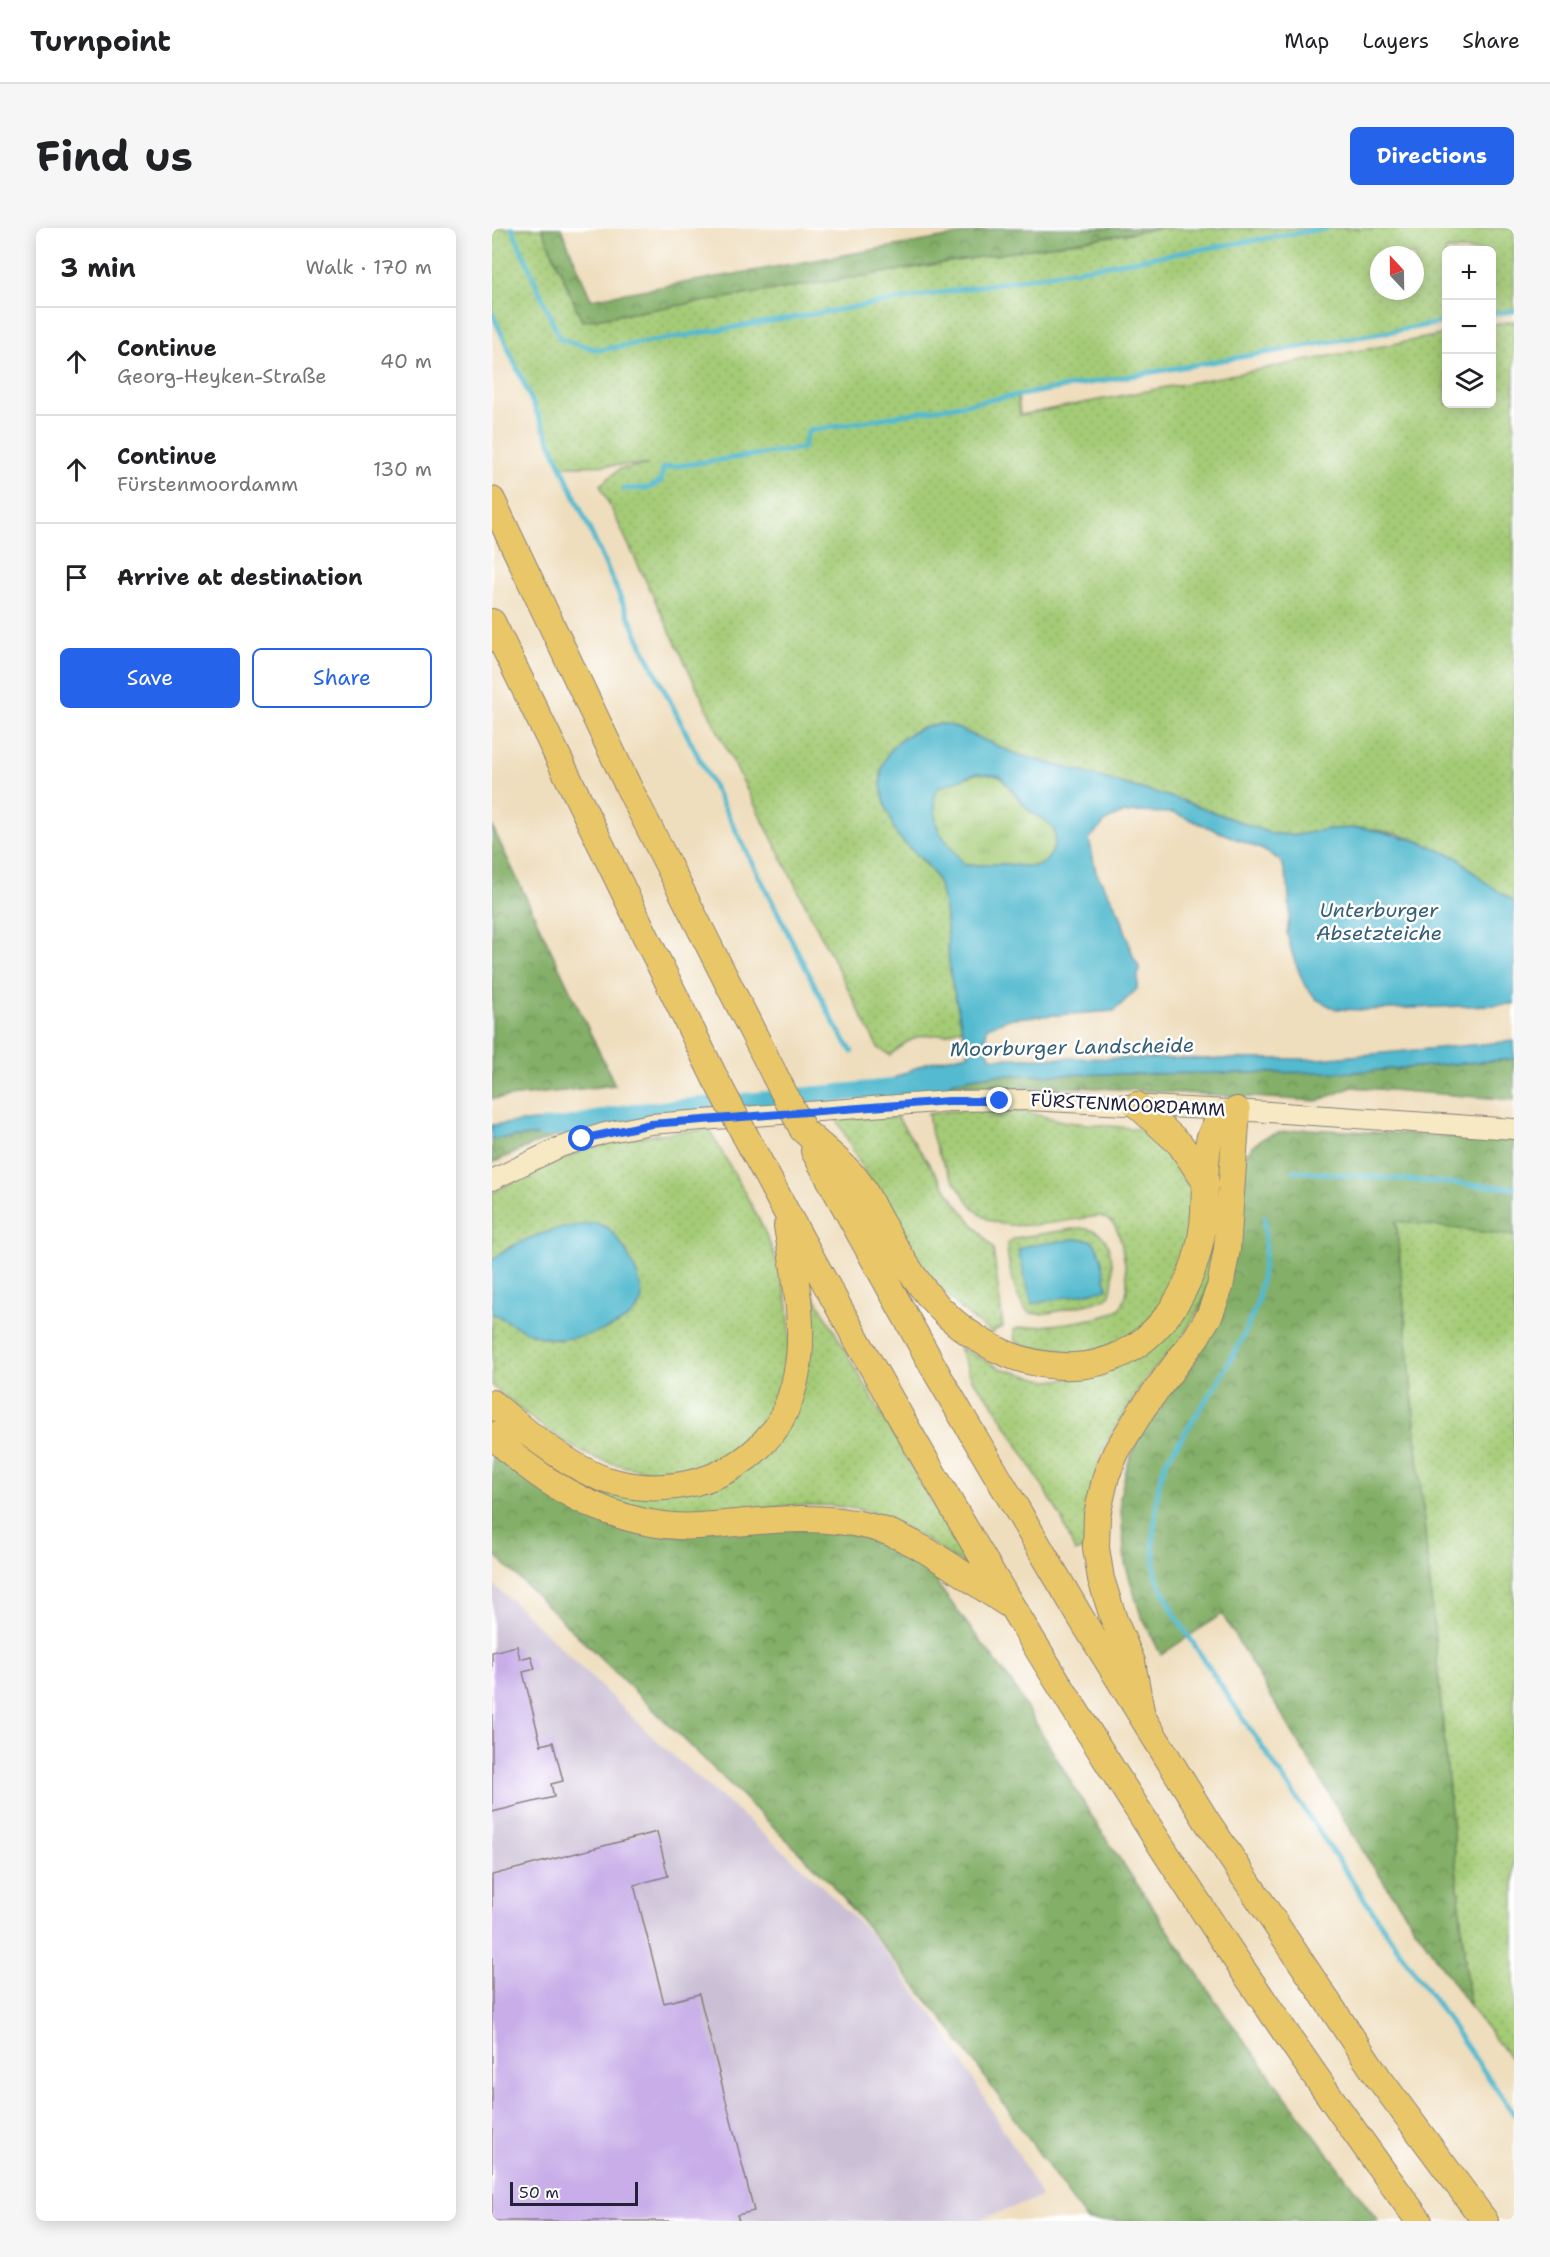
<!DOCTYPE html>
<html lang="en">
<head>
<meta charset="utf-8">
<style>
  :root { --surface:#fff; --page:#f6f6f6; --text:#202124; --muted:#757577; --line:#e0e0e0; --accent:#2563eb }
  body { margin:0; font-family:"Shantell Sans",sans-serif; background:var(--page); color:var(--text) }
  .controls { position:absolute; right:18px; top:18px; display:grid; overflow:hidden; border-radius:9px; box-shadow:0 3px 15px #0003 }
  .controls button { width:54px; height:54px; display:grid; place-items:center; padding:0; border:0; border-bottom:2px solid var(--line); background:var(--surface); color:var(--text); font:30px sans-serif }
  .compass { position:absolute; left:878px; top:18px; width:54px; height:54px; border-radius:50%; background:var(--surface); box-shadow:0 3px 15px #0003; rotate:338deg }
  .scale { position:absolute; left:18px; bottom:15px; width:128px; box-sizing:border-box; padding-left:6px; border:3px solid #22223b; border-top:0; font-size:16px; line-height:21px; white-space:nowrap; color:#22223b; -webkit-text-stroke:4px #fff; paint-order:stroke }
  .stop { position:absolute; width:18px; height:18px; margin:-14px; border:4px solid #2563eb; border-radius:50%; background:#fff }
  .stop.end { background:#2563eb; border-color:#fff; box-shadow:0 2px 6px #0008 }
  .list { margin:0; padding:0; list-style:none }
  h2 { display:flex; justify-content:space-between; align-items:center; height:78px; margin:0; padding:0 24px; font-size:26px }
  h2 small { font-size:20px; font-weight:400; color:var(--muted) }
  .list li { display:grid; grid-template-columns:39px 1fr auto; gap:18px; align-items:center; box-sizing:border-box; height:108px; padding:0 24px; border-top:2px solid var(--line) }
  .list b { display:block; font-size:22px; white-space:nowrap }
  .list p { margin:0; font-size:20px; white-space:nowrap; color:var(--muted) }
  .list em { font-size:20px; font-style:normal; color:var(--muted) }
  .actions { display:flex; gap:12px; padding:18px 24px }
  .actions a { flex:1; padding:14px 0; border:2px solid var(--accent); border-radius:9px; text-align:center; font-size:21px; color:var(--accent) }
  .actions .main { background:var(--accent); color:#fff }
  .icon { flex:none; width:33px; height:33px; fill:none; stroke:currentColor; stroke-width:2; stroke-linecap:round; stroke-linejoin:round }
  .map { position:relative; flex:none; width:1022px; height:1993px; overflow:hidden; border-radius:9px }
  header { display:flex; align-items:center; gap:36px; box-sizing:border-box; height:84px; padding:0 30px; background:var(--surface); border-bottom:2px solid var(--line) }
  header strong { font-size:28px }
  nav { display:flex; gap:33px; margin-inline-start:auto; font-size:21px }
  .intro { display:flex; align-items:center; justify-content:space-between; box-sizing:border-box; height:144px; padding:0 36px }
  h1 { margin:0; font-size:42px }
  .button { padding:15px 27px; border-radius:9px; background:var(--accent); color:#fff; font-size:21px; font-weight:700 }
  main { display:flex; gap:36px; padding:0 36px }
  aside { flex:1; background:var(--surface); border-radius:9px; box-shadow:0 3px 15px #0003 }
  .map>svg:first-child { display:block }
</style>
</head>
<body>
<header>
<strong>Turnpoint</strong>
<nav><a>Map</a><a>Layers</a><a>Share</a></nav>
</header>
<div class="intro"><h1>Find us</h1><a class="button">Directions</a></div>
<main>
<aside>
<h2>3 min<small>Walk · 170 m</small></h2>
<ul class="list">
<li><svg class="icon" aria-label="ahead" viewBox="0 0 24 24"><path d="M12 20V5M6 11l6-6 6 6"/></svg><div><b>Continue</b><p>Georg-Heyken-Straße</p></div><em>40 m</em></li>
<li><svg class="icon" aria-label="ahead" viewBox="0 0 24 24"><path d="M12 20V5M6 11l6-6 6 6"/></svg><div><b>Continue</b><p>Fürstenmoordamm</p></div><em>130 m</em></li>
<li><svg class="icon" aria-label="arrive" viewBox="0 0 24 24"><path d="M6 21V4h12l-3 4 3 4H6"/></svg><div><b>Arrive at destination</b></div></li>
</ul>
<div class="actions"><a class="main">Save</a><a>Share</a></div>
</aside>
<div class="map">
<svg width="1022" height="1993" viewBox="0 0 1022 1993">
  <defs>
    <pattern id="grass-dots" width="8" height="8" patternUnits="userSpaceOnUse" patternTransform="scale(1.5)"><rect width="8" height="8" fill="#a4cb76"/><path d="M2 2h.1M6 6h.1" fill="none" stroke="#8dae67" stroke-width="1.8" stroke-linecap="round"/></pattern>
    <pattern id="forest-crowns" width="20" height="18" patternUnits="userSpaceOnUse" patternTransform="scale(1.5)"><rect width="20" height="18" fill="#83af67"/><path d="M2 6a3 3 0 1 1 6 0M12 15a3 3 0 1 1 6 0" fill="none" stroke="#6b8e56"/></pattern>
    <pattern id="park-tufts" width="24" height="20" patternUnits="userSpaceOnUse" patternTransform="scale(1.5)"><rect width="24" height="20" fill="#a4cb76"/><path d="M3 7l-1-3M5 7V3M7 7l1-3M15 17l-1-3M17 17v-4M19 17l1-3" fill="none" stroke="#8dae67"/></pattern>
  </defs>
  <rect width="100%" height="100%" fill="#fff"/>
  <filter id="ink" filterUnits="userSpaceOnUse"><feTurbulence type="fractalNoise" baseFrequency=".0167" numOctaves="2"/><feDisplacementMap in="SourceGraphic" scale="12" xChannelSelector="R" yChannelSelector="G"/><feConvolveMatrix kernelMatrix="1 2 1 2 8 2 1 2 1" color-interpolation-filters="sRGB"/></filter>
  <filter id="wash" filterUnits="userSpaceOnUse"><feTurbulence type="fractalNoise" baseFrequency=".008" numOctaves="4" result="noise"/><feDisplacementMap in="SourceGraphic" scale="24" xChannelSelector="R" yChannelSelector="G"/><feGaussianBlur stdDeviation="1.35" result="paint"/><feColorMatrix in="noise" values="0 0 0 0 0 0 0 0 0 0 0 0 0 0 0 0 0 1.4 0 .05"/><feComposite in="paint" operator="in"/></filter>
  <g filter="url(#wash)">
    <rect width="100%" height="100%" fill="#efdebe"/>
    <path fill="#cbbfd5" d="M 0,1356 L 25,1377 L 172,1520 L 320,1648 L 380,1708 L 449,1798 L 528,1929 L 549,1969 L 484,1993 L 0,1993 Z"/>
    <path fill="url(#grass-dots)" stroke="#637658" stroke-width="1.5" fill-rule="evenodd" d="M 0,0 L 50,0 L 90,93 L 669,0 L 1022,0 L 1022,83 L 1000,87 L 999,22 L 954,22 L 954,94 L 526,169 L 528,187 L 954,106 L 954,176 L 999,176 L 1000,97 L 1022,93 L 1022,674 L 989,651 L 966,630 L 926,613 L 906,606 L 872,600 L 836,601 L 805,607 L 780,606 L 689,572 L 524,526 L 470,502 L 450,496 L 426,501 L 408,512 L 401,596 C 408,618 434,629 444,650 C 459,681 456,717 460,750 C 462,767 468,783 470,800 L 454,806 L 428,808 L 415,814 L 398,827 L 386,820 L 230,512 L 108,257 L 128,241 L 156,237 L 69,238 L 0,85 ZM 887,27 L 923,27 L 923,63 L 887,63 Z
      M 506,881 L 530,883 L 574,894 L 639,900 L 653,903 L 678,919 L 698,950 L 702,963 L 703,982 L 689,1048 L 657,1095 L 623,1116 L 600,1123 L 578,1127 L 578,1124 L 541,1120 L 523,1114 L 522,1101 C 544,1098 605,1094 622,1084 C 627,1082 631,1076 633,1070 C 638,1058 633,1037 631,1024 C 628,1007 626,994 608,988 C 576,991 514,1009 488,986 C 478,978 472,967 465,957 C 448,933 440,915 436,886 L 458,883 Z
      M 405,889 L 464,975 L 501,1020 L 511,1099 L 503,1102 L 501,1106 C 423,1054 388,971 344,890 Z
      M 217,901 C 247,956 294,1025 297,1091 C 299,1119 296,1149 285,1175 C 280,1190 269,1201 257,1210 C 216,1246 168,1251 117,1234 C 110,1232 102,1230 96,1227 C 60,1209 30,1183 0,1158 L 0,1085 L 48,1109 L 67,1112 L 19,1018 L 0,1032 L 0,965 C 34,947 69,929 106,918 C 142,907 180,905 217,901 Z
      M 724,945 L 731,946 L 720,1057 L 685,1119 L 673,1129 L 649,1156 L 614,1216 L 608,1231 L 595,1324 L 590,1321 L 583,1324 L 569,1289 L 502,1177 L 480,1151 L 467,1119 L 508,1140 L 557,1153 L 581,1150 L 663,1113 Z
      M 904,992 L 1022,1008 L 1022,1835 L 977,1778 Z
      M 588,1000 C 595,1001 601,1001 607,1005 C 621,1014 624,1054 617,1068 C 606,1076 590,1077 577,1080 C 566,1083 551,1088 539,1085 C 524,1081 515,1031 515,1016 L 523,1010 Z
      M 318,1060 L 477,1340 C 444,1320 411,1292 373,1283 C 326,1271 280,1281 233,1284 C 209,1285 184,1286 160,1283 C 98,1274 46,1234 0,1193 L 0,1184 L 143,1263 L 278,1221 L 313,1062 Z"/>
    <path fill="url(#forest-crowns)" stroke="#526851" stroke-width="1.5" d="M 50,0 L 69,0 L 99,71 L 507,0 L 669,0 L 90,93 Z
      M 0,598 L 123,857 L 0,871 Z
      M 1022,831 L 1022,872 L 860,859 L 825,873 L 588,859 L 454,863 L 459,854 L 484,849 L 503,847 L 862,844 Z
      M 814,901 L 1022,911 L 1022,1008 L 904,993 L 977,1778 L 874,1628 L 730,1386 L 669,1427 L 648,1385 L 633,1335 L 628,1269 L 635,1238 L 650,1198 L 691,1144 L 751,932 C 766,904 785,905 814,901 Z
      M 75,905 L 40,917 L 0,935 L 0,911 Z
      M 0,1220 L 108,1290 L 360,1300 L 444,1340 L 446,1357 L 519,1454 L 605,1597 L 734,1788 L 886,1993 L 595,1993 L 458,1800 L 336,1652 L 0,1324 Z"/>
    <path fill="url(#park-tufts)" stroke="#637658" stroke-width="1.5" d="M 485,545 L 507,548 C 519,559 527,573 538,583 C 546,591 558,591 562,603 C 564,609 563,616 561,622 C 550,648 531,636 509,636 C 496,636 485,639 472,637 L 448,605 L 444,595 L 442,567 L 446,560 Z"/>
    <path fill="#52bacf" stroke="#3a6e85" stroke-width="1.5" fill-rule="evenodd" d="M 450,496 L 460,498 L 524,526 L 689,572 L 780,606 L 805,607 L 836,601 L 872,600 L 926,613 L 966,630 L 989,651 L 1022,674 L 1022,776 L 873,782 L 843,781 L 824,771 L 811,754 L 801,728 L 795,706 L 798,685 L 796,656 L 791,638 L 788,632 L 771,622 L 682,585 L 642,584 L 628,586 L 615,592 L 597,611 L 604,644 L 628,686 L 641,728 L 647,739 L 645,761 L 622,783 L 520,790 L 495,799 L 493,815 L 498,828 L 502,830 L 827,831 L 1022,813 L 1022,831 L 862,844 L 503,847 L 484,849 L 459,854 L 454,863 L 376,869 L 375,856 L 396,853 L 434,835 L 476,826 C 478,817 472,809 470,800 C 467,787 465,773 461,760 C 452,724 460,688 445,652 C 437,633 418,623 406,608 C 401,602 400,593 397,587 C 384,554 384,527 416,507 C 427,500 437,497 450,496 ZM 485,545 L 508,548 C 519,559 527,573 538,583 C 546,591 558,591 562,603 C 564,609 563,616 561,622 C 550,648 531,636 509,636 C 496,636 486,639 472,637 L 448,605 L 444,595 L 442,567 L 446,560 Z
      M 74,890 L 75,905 L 0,911 L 0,897 Z
      M 103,995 C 107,996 112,998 116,1000 C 130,1011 158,1062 147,1078 C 131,1102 77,1116 50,1109 C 33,1106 16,1092 0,1085 L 0,1032 C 33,1007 63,1000 103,995 Z
      M 583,1011 C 588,1011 593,1011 598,1012 C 610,1018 613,1049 615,1061 L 540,1076 L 526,1022 L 535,1018 Z"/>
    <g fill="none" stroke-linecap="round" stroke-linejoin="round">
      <path stroke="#52bacf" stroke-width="5" d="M 20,0 L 68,111 L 107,122 L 836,0
        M 0,85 L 153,424 L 343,797 L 360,824
        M 999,86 L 1022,83
        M 131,261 L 157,260 L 169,253 L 171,240 L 311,220 L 316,203 L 954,94
        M 802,943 L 1022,960
        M 773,989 L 773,1024 L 766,1073 L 751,1109 L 728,1151 L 673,1235 L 666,1261 L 662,1302 L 661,1319 L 664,1348 L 686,1392 L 732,1462 L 900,1712 L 1022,1886"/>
      <path stroke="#52bacf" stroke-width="18" d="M 52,900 L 75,898 L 136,885 L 400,860"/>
    </g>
    <g id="blocks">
      <path fill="#c8ade8" d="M 25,1418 L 28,1431 L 39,1428 L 43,1441 L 31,1444 L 49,1517 L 61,1514 L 71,1553 L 59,1556 L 62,1569 L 0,1584 L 0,1424 Z
        M 165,1604 L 176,1648 L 142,1657 L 172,1775 L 207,1766 L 262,1983 L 245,1987 L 247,1993 L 0,1993 L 0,1647 Z"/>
    </g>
  </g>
  <g filter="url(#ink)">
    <use href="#blocks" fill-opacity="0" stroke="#88807c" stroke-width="1.5"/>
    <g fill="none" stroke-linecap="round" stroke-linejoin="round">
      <defs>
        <path id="secondary" d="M 0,952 L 68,919 L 113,905 L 159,896 L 457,873 L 534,872 L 777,884 L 1022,901"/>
        <path id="motorway" d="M 0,272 L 136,558 L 282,846
          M 0,394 L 223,850
          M 645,877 L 688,916 L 714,955
          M 311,902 C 327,917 354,937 367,955 C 375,966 380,979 387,991 C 407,1026 427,1062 458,1090 C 494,1121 534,1140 582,1138 C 657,1135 703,1066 711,997 C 714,973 711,926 719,906 C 724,894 733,887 745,882 L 735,1021 L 728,1059 L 718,1086 L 705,1108 L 651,1180 L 624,1224 L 614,1248 L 605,1287 L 604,1320 L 609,1351 L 622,1392 L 640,1434 L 650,1488
          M 253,907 C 453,1283 675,1649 927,1993
          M 322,923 L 447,1149 L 589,1390 L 714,1592 L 886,1849 L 993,1993
          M 0,1175 C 30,1201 83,1245 122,1254 C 175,1268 236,1254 273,1213 C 277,1207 284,1202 287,1195 C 296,1179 302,1161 305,1143 C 314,1099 302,1042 295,998
          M 0,1207 C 11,1217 22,1228 34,1237 C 82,1274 146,1302 207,1298 C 265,1294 322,1284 380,1299 C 425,1310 475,1350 514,1375"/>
      </defs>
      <use href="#secondary" stroke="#88807c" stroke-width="22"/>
      <use href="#motorway" stroke="#88807c" stroke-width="28"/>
      <use href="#secondary" stroke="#f6e9c3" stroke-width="20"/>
      <use href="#motorway" stroke="#e9c769" stroke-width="26"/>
      <defs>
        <path id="motorway-bridge" d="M 282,846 L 311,902
          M 223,850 L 253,907"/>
      </defs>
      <use href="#motorway-bridge" stroke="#88807c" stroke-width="28" stroke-linecap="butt"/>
      <use href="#motorway-bridge" stroke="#e9c769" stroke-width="26"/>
    </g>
  </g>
  <g fill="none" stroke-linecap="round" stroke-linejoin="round" filter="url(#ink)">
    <path stroke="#2563eb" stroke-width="8" d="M 90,911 L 159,896 L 457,873 L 508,873"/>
  </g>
  <g text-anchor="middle" stroke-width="5" stroke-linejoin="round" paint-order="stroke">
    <g font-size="18" fill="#22223b" stroke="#fff">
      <text transform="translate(636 877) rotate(3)" y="6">FÜRSTENMOORDAMM</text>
    </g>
    <g font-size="20" font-style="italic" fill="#355f76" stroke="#fff">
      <text x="887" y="689">Unterburger<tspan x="887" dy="23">Absetzteiche</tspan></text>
      <text transform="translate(580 819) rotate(-1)" y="7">Moorburger Landscheide</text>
    </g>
  </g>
</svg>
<div class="controls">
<button>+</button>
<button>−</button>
<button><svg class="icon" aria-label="layers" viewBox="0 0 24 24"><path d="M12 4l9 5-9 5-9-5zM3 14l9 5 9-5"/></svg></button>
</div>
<svg class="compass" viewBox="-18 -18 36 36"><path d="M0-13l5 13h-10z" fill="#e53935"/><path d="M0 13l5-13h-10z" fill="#757577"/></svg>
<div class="scale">50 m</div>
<div class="stop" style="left:90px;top:911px"></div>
<div class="stop end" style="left:508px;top:873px"></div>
</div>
</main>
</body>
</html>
